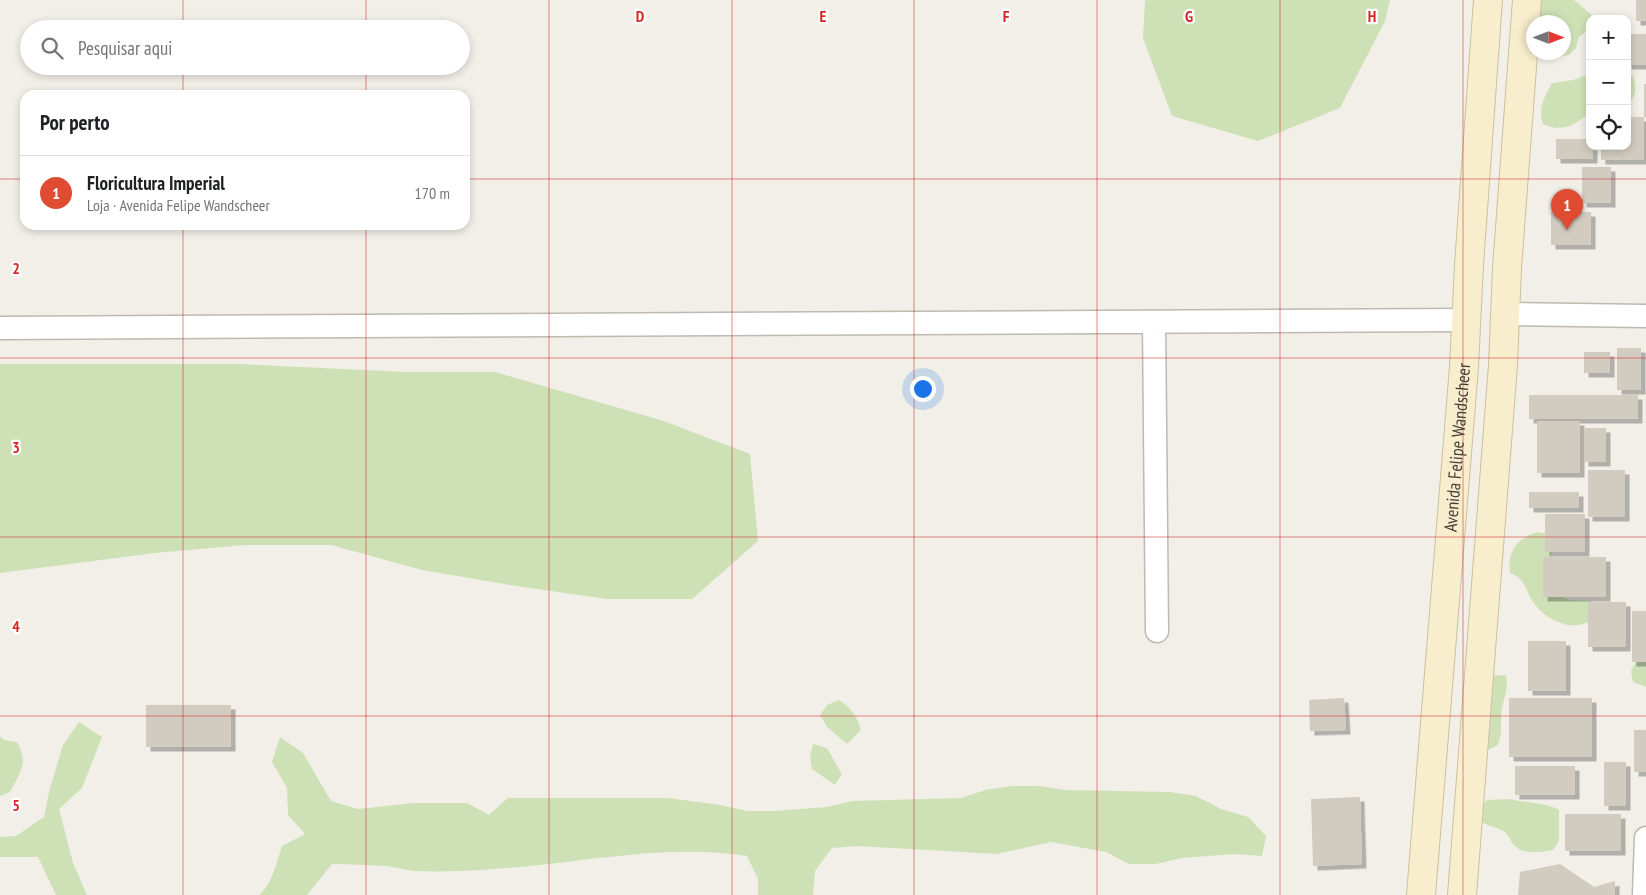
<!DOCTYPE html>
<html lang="pt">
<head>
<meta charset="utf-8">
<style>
  :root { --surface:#fff; --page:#f2f2f2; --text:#202124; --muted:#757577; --line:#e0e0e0; --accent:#df4c32 }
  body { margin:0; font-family:"PT Sans Narrow",sans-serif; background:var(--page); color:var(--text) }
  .controls { position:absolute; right:15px; top:15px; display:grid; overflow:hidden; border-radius:10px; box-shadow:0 2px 8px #0003 }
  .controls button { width:45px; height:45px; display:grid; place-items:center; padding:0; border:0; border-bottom:1px solid var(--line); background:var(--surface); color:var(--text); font:25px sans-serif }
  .compass { position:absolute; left:1526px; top:15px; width:45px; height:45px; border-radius:50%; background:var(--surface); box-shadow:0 2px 8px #0003; rotate:90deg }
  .you { position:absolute; left:922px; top:388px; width:18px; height:18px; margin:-12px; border:4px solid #fff; border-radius:50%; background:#1a73e8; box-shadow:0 0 0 8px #1a73e833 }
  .badge { display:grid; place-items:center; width:32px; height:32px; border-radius:50%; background:var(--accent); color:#fff; font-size:16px; font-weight:700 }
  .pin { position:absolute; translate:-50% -41px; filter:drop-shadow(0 1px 2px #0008) }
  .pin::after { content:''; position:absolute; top:26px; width:18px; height:15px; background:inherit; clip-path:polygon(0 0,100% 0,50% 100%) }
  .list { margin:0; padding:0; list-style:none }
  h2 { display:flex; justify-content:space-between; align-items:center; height:65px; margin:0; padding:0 20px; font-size:21px }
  h2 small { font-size:16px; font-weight:400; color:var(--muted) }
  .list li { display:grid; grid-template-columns:32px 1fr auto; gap:15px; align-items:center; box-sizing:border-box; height:75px; padding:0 20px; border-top:1px solid var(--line) }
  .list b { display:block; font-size:19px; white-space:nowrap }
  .list p { margin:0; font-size:16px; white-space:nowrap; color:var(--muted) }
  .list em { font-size:16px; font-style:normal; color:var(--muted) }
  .icon { flex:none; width:28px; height:28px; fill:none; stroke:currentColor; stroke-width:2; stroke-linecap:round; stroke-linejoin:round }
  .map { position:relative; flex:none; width:1646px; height:895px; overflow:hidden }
  .search { position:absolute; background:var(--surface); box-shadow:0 2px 8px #0003; left:20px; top:20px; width:450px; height:55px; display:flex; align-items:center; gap:12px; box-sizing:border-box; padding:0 18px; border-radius:28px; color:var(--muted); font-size:19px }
  .panel { position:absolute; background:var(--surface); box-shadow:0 2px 8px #0003; left:20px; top:90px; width:450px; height:140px; border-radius:15px }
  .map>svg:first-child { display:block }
</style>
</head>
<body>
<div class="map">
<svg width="1646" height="895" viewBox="0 0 1646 895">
  <defs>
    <filter id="shadow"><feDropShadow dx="4.5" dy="4.5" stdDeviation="0" flood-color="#0004"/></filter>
  </defs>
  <rect width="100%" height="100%" fill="#f2efe8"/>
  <path fill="#cee1b6" d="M 1145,0 L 1390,0 L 1385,21 L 1340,108 L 1258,141 L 1172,116 L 1143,38 Z
    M 1530,0 L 1574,0 L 1591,14 L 1590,28 L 1579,37 L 1576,48 L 1569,55 L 1558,57 L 1548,53 L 1564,52 L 1564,22 L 1534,22 Z
    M 1590,74 L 1590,113 C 1574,125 1563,133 1543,124 C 1538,107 1544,98 1552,83 L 1573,80 Z
    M 1627,74 L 1633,76 C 1636,88 1637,96 1627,105 Z
    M 0,364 L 241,364 L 405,372 L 495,372 L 664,421 L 750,454 L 758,541 L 692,599 L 606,599 L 516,586 L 422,570 L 331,545 L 245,545 L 155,553 L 0,573 Z
    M 1537,532 L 1547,534 L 1552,548 L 1547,579 C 1563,601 1564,600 1591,601 L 1595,611 L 1592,620 C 1572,632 1550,622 1536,606 C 1525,593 1528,580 1510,573 C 1507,552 1517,538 1537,532 Z
    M 1646,661 L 1646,687 L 1633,682 L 1631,671 L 1636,662 Z
    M 1506,675 C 1509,691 1502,701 1501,716 C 1501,727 1502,734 1498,745 L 1488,750 L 1479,742 L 1485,676 Z
    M 839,700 C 851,708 857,716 861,730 L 847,744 L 827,727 L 820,715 L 827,705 Z
    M 79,722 L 102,737 L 82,788 L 59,809 L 73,863 L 87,895 L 56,895 L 38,857 L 0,857 L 0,837 L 16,836 L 44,817 L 49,792 L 63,745 Z
    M 0,736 L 4,740 L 17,742 C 29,764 20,772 10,792 L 0,796 Z
    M 280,737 L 303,753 L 331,801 L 358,809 L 414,803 L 467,803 L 489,815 L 508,798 L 668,798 L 721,805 L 747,811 L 774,811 L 827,807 L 852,801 L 961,798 L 985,790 L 1012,786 L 1039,786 L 1066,790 L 1170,792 L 1196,796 L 1221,809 L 1248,817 L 1266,836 L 1262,856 L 1235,854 L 1182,858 L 1156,864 L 1129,864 L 1106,852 L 1051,842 L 996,854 L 858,846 L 832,848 L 815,871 L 813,895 L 758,895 L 758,879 L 747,856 C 663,843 578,864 494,869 C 468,871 441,872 415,871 C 405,870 395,867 385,866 C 367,865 349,864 332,864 L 307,895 L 259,895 C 272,885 277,861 282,846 L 305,834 L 288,815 L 287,788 L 272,762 Z
    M 813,744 L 827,748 L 842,774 L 835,785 L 812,769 L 810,756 Z
    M 1509,799 C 1525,803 1545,802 1559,810 L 1559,841 L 1553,850 C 1539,852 1522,856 1512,843 C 1510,840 1509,836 1506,833 C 1498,826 1489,828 1479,820 L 1479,808 L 1487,800 Z"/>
  <path fill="#d2cbbf" filter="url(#shadow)" d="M 1636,0 L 1646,0 L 1646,21 L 1636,21 Z
    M 1627,34 L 1646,34 L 1646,65 L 1627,65 Z
    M 1644,84 L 1646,84 L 1646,117 L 1644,117 Z
    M 1627,117 L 1644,117 L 1644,160 L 1601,160 L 1601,146 L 1627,146 Z
    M 1556,139 L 1590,139 L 1590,146 L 1593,146 L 1593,159 L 1556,159 Z
    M 1582,167 L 1611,167 L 1611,203 L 1582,203 Z
    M 1551,212 L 1591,212 L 1591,245 L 1551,245 Z
    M 1617,348 L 1641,348 L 1641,390 L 1617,390 Z
    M 1584,352 L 1610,352 L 1610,373 L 1584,373 Z
    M 1529,395 L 1638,395 L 1638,419 L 1529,419 Z
    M 1537,421 L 1580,421 L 1580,473 L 1537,473 Z
    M 1584,428 L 1606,428 L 1606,462 L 1584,462 Z
    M 1588,470 L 1625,470 L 1625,517 L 1588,517 Z
    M 1529,492 L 1579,492 L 1579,508 L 1529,508 Z
    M 1545,514 L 1585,514 L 1585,552 L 1545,552 Z
    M 1543,557 L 1606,557 L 1606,597 L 1543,597 Z
    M 1588,602 L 1626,602 L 1626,647 L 1588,647 Z
    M 1632,611 L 1646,611 L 1646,662 L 1632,662 Z
    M 1528,641 L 1566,641 L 1566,691 L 1528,691 Z
    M 1344,698 L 1346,730 L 1310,731 L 1309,700 Z
    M 1509,698 L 1592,698 L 1592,757 L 1509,757 Z
    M 146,705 L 231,705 L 231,747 L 146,747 Z
    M 1634,730 L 1646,730 L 1646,772 L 1634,772 Z
    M 1604,762 L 1626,762 L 1626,806 L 1604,806 Z
    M 1515,766 L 1575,766 L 1575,795 L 1515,795 Z
    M 1360,797 L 1362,864 L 1313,866 L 1311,799 Z
    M 1565,814 L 1621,814 L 1621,851 L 1565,851 Z
    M 1560,864 L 1594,887 L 1615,881 L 1615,895 L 1518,895 L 1520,872 Z"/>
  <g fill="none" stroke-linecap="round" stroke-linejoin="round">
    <defs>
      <path id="minor" d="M 1505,314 L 1646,316
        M 1154,322 L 1157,631
        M 0,328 L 1466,320
        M 1644,895 L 1646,838"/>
      <g id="secondary">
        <path id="s1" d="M 1421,895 L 1464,367 L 1469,265 L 1488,0"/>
        <path d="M 1462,895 L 1503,365 L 1507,268 L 1527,0"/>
      </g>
    </defs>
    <use href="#minor" stroke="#bfb9af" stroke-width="25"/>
    <use href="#secondary" stroke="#ccc09d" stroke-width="30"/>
    <use href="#minor" stroke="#fff" stroke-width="22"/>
    <use href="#secondary" stroke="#f8edcc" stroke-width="28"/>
  </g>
  <path fill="none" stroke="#d62828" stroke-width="1" stroke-opacity="0.55" d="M 183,0 L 183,29M 366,0 L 366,29M 549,0 L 549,895M 732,0 L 732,895M 914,0 L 914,895M 1097,0 L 1097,895M 1280,0 L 1280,895M 1463,0 L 1463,895M 183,66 L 183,95M 366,66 L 366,95M 0,179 L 25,179M 465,179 L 1646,179M 183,225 L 183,895M 366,225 L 366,895M 0,358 L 1646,358M 0,537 L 1646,537M 0,716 L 1646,716"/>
  <g text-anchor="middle" stroke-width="4.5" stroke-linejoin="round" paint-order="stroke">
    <g font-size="18" fill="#443f38" stroke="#fff">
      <text dy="6" stroke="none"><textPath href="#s1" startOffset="449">Avenida Felipe Wandscheer</textPath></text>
    </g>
  </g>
  <g font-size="16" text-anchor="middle" font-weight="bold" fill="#d62828" stroke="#fff" stroke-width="4.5" stroke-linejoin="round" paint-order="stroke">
    <text x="640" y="22">D</text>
    <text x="823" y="22">E</text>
    <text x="1006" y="22">F</text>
    <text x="1189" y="22">G</text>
    <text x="1372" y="22">H</text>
    <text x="16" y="274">2</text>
    <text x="16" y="453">3</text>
    <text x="16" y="632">4</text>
    <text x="16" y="811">5</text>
  </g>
</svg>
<div class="controls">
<button>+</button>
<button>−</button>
<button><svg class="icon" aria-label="locate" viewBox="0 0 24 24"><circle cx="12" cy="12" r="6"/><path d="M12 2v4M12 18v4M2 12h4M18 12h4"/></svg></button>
</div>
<svg class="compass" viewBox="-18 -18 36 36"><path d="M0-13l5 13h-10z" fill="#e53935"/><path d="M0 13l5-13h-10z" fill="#757577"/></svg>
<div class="you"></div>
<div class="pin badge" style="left:1567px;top:230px">1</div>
<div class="search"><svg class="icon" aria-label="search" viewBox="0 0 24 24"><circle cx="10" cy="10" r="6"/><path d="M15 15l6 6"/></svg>Pesquisar aqui</div>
<section class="panel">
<h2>Por perto<small></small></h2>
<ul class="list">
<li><span class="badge">1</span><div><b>Floricultura Imperial</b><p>Loja · Avenida Felipe Wandscheer</p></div><em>170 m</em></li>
</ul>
</section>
</div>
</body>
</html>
